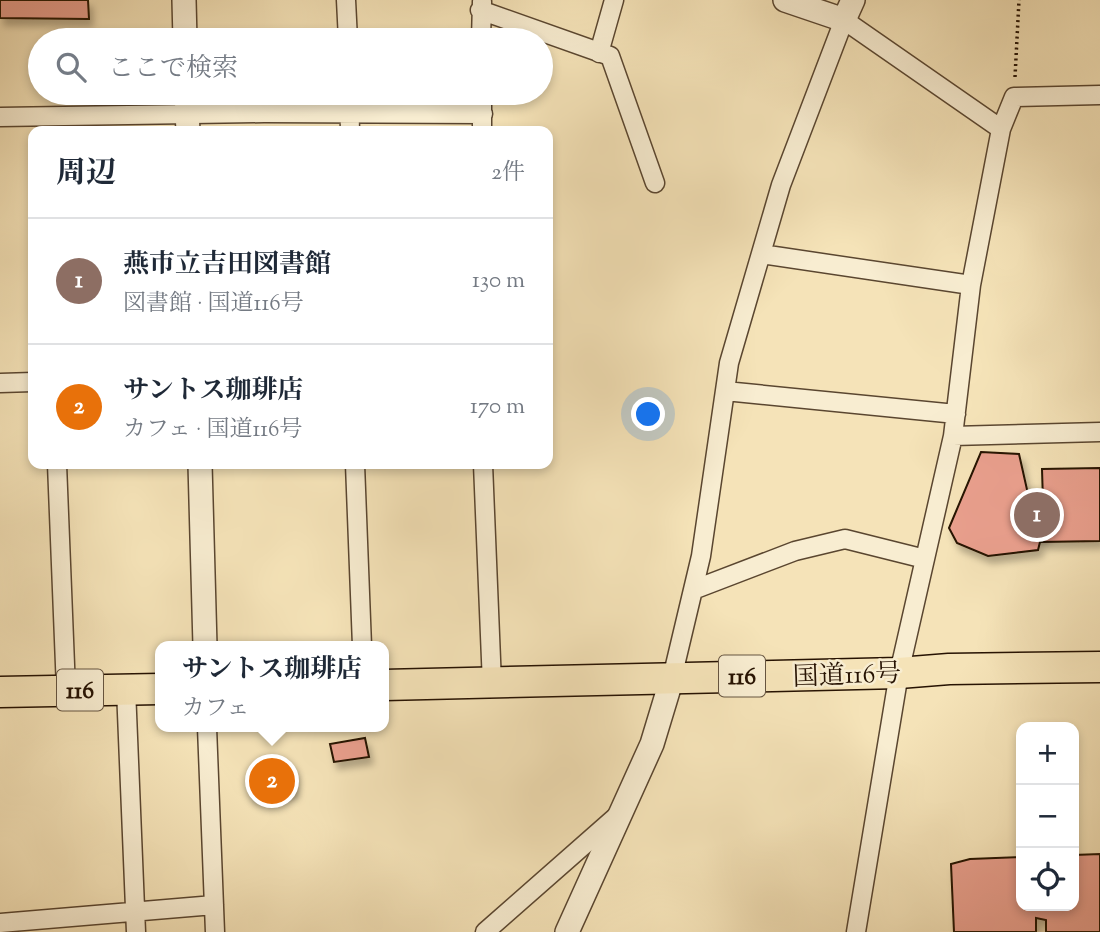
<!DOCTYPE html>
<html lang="ja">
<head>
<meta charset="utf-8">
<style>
  :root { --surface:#fff; --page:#f6f6f7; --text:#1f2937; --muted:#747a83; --line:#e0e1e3; --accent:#7c3aed }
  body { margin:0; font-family:"Sorts Mill Goudy","Noto Serif JP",serif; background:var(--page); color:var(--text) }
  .controls { position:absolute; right:21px; bottom:21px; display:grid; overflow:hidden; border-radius:14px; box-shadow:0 4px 10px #0003 }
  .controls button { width:63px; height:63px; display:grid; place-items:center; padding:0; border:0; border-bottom:2px solid var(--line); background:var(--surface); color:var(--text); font:35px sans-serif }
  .you { position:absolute; left:649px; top:415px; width:24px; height:24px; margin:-18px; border:5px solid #fff; border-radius:50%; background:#1a73e8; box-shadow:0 0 0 10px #1a73e833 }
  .badge { display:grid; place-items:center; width:46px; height:46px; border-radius:50%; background:var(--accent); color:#fff; font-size:23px; font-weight:700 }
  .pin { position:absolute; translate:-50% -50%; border:4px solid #fff; box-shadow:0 2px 7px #0006 }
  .popup { position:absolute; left:155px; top:641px; width:234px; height:91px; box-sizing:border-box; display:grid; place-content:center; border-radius:14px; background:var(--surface); filter:drop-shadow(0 2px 5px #0005); font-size:23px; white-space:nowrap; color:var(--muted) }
  .popup b { font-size:26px; color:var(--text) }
  .popup::after { content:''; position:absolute; left:50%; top:100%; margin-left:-14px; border:14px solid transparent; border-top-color:var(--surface) }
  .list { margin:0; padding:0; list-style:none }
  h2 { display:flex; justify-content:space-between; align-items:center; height:91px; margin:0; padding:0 28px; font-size:30px }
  h2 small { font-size:23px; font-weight:400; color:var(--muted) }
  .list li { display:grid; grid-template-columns:46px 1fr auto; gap:21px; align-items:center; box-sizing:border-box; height:126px; padding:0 28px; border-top:2px solid var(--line) }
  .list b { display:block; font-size:26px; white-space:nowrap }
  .list p { margin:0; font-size:23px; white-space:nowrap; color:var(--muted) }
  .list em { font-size:23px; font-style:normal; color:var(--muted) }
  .icon { flex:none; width:38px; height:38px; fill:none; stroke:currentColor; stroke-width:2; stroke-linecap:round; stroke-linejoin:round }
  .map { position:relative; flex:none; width:1100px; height:932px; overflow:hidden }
  .search { position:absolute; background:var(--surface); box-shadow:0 4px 10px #0003; left:28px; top:28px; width:525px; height:77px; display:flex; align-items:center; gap:18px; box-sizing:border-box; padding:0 24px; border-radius:38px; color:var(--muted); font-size:26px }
  .panel { position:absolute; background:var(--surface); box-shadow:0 4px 10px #0003; left:28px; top:126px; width:525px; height:343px; border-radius:14px }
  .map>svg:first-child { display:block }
</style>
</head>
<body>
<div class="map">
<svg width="1100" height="932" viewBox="0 0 1100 932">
  <defs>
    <filter id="shadow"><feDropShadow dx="4" dy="7" stdDeviation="3.5" flood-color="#0004"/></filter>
  </defs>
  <rect width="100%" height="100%" fill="#f5e3b8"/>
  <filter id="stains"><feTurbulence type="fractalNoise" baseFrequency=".00286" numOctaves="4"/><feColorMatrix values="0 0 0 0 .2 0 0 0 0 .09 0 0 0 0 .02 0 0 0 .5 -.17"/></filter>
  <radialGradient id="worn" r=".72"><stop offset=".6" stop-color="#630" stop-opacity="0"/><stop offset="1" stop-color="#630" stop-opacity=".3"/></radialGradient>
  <path fill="#e99f8d" stroke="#261202" stroke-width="2" filter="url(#shadow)" d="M 0,0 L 88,0 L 89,19 L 0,18 Z
    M 981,452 L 1019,454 L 1030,503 L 1043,502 L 1042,469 L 1100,468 L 1100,541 L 1040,542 L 1038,550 L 988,556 L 957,543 L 949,528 Z
    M 365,738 L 369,757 L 334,762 L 330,744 Z
    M 292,767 L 294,791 L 252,795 L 249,771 Z
    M 1100,854 L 1100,932 L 1046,932 L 1046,920 L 1036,918 L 1036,932 L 954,932 L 951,864 L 970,859 L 1021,857 L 1021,906 L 1074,906 L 1074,855 Z"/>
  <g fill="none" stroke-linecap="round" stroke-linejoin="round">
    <defs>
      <path id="minor" d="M 346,0 L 348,40
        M 480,10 L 610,56 L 655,183
        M 481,40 L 482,2
        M 599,53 L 614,0
        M 349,93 L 350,131
        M 482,93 L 482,131
        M 0,117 L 264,113 L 483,114
        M 761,254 L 971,285
        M 0,383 L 33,382
        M 725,391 L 956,414
        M 953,436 L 1100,432
        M 57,464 L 66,690
        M 355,464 L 362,646
        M 483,464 L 492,684
        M 693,590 L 795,551 L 845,539 L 925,559
        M 672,678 L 701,556 L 729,363 L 781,185 L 844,20 L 1001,129
        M 126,689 L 136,932
        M 207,727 L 215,932
        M 0,923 L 214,905
        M 485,932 L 618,815
        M 856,932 L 899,673 L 953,436 L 971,285 L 1001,129 L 1014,97 L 1100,95"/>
      <path id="tertiary" d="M 184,0 L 185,40
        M 785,0 L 844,20 L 853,0
        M 186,93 L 188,131
        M 200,464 L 205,646
        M 567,932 L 652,744 L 672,678"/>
      <path id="trunk" d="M 384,685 L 899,673 L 949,669 L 1100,667
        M 0,692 L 160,689"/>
    </defs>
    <use href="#minor" stroke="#5a4630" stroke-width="21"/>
    <use href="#tertiary" stroke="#5a4630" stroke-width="26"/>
    <use href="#trunk" stroke="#261202" stroke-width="33"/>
    <path stroke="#261202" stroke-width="3.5" stroke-dasharray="2 3.5" stroke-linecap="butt" d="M 1015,77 L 1019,0"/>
    <use href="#minor" stroke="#f8edd1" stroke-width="18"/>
    <use href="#tertiary" stroke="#f8edd1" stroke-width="23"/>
    <use href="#trunk" stroke="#f5e3b8" stroke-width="30"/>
  </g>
  <g text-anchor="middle" stroke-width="5" stroke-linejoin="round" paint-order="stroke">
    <g fill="#f8edd1" stroke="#655440" stroke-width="2">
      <rect x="719" y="655.5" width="46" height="41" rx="5"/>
      <rect x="57" y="669.5" width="46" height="41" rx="5"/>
    </g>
    <g font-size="24" font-weight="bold" fill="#261202">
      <text x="742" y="684">116</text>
      <text x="80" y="698">116</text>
    </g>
    <g font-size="26" fill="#261202" stroke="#f8edd1">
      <text transform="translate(847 674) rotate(-2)" y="9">国道116号</text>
    </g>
  </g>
  <rect width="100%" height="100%" filter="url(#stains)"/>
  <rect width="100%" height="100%" fill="url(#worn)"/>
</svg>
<div class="controls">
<button>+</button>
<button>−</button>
<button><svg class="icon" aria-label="locate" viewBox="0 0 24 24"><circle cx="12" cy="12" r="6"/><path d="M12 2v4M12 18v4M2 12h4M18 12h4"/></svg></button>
</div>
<div class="you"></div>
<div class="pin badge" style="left:1037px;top:515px;background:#8d6e63">1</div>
<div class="pin badge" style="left:272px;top:781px;background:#e8710a">2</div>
<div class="popup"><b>サントス珈琲店</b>カフェ</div>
<div class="search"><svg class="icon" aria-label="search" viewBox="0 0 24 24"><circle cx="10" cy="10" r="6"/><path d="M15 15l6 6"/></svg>ここで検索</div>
<section class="panel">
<h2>周辺<small>2件</small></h2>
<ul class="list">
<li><span class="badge" style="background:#8d6e63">1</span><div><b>燕市立吉田図書館</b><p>図書館 · 国道116号</p></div><em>130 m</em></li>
<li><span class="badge" style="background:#e8710a">2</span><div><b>サントス珈琲店</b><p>カフェ · 国道116号</p></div><em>170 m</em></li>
</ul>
</section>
</div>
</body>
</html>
